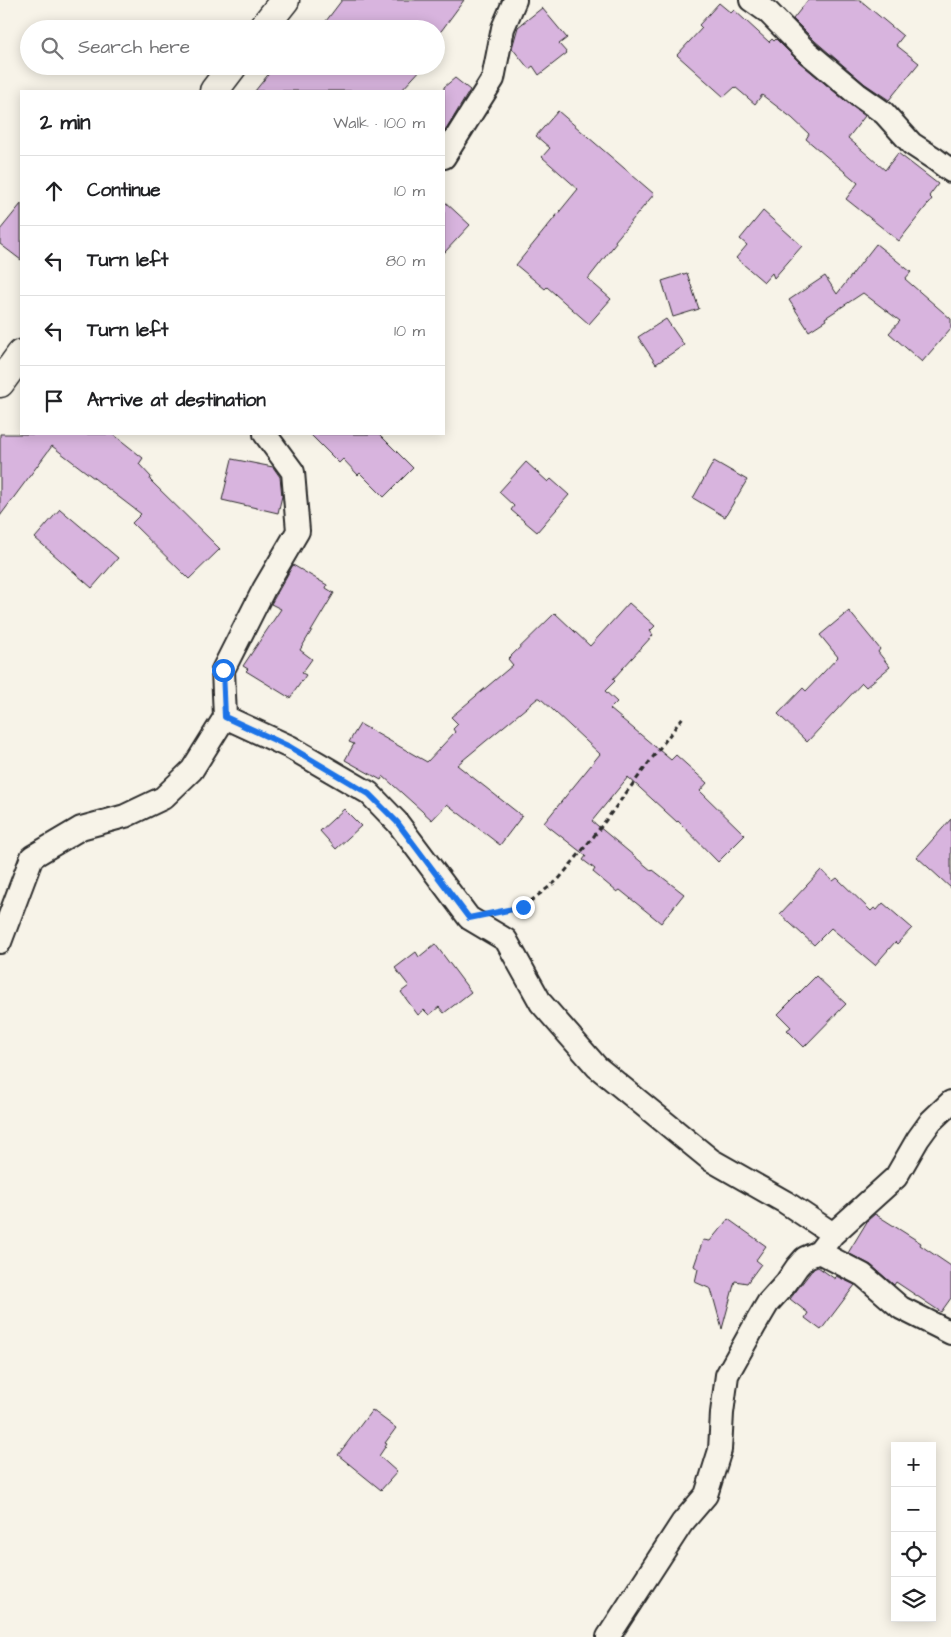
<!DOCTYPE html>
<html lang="en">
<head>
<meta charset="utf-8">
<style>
  :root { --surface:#fff; --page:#f2f2f2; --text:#202124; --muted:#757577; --line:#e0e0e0 }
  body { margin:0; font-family:"Architects Daughter",sans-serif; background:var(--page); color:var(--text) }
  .controls { position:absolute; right:15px; bottom:15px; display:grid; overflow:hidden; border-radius:0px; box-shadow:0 2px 12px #0003 }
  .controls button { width:45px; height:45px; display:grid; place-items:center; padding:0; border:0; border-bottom:1px solid var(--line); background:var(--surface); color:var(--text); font:25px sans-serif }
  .stop { position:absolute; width:15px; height:15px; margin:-11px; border:4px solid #1a73e8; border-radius:50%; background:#fff }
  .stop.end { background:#1a73e8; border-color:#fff; box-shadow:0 1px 5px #0008 }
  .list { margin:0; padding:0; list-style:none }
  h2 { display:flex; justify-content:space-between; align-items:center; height:65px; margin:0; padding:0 20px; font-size:21px }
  h2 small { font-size:16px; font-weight:400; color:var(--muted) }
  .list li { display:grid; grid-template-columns:32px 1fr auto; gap:15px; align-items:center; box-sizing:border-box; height:70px; padding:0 20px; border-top:1px solid var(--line) }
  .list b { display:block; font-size:19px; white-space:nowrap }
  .list em { font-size:16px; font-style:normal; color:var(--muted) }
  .icon { flex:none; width:28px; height:28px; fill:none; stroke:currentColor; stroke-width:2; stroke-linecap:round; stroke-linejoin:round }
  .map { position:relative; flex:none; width:951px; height:1637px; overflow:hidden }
  .search { position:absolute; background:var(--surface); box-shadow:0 2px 12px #0003; left:20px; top:20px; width:425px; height:55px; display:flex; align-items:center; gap:12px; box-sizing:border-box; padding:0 18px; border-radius:28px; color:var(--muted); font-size:19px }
  .panel { position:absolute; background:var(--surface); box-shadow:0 2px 12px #0003; left:20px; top:90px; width:425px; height:345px; border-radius:0px }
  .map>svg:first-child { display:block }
</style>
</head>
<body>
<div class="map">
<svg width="951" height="1637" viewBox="0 0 951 1637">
  <rect width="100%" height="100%" fill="#f7f3e8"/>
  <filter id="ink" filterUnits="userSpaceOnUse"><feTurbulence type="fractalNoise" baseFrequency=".02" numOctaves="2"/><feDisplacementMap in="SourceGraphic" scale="10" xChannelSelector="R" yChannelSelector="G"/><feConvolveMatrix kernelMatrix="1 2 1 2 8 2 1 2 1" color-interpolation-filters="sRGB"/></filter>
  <g filter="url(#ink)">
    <path fill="#d8b4de" stroke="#2b2b2b" d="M 342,0 L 464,0 L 436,38 L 436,29 L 313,29 L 319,21 L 323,25 Z
      M 808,0 L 860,0 L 903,36 L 896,45 L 919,63 L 889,100 L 865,84 L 815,41 L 793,19 Z
      M 719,3 L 731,13 L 734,10 L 769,42 L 772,39 L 774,41 L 776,39 L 798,61 L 849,104 L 865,116 L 848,138 L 885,170 L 898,153 L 938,184 L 929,196 L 932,199 L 899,241 L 846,199 L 858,183 L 806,139 L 809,134 L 792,118 L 762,95 L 755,104 L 735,87 L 724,97 L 677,55 L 702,28 L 699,25 Z
      M 542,8 L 567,38 L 559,44 L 567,53 L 539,75 L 533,66 L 529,69 L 512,48 L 518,27 Z
      M 275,66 L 424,66 L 401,91 L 255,91 Z
      M 455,78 L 470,90 L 444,133 L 444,87 Z
      M 558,111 L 654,194 L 615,241 L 616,243 L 588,279 L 611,299 L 589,324 L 547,287 L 545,289 L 516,265 L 578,189 L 542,157 L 550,148 L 536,136 Z
      M 444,201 L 470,225 L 444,253 Z
      M 21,204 L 21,260 L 0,244 L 0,230 Z
      M 763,211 L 802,246 L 774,278 L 772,273 L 764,282 L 736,258 L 747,245 L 740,239 Z
      M 876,244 L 911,272 L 905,279 L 951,319 L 951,328 L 922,362 L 889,333 L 900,321 L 863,293 L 825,318 L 826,320 L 809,331 L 789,300 L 825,276 L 837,294 Z
      M 687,273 L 699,309 L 673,317 L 662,281 Z
      M 666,319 L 684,345 L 656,364 L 638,337 Z
      M 0,434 L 113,434 L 143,458 L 139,464 L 151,477 L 150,480 L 220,549 L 189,579 L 132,523 L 141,514 L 52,446 L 0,516 Z
      M 310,434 L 379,434 L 413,468 L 384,497 L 360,473 L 358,475 L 343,459 L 339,463 Z
      M 232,459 L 273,467 L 280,477 L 282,496 L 278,513 L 222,500 Z
      M 714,461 L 747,480 L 725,517 L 693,498 Z
      M 526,462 L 548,482 L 551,479 L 569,495 L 537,532 L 511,510 L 514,506 L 499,492 Z
      M 60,509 L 118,558 L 92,588 L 35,538 Z
      M 293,565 L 327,585 L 326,588 L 334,593 L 300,650 L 312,659 L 302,673 L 306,675 L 290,698 L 246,671 L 248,669 L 243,666 L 281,609 L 271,604 Z
      M 629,603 L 655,626 L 650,631 L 653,635 L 613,679 L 615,681 L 605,691 L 617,702 L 610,709 L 671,760 L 676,755 L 707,783 L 700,791 L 745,835 L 718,862 L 678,821 L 677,822 L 628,777 L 592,821 L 652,871 L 653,870 L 684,894 L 661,923 L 620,890 L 617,892 L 593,872 L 595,869 L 583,860 L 586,856 L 544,823 L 600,754 L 540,698 L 538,698 L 457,765 L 522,816 L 500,845 L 447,804 L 432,820 L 383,776 L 381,780 L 345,760 L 354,744 L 349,742 L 360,724 L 427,762 L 455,732 L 453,729 L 458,724 L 451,717 L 513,665 L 508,659 L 555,613 L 590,646 Z
      M 849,611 L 880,649 L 878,652 L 890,667 L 866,687 L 862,683 L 807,742 L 778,714 L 803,688 L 806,691 L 838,657 L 820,635 Z
      M 344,809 L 361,826 L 336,849 L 320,831 Z
      M 951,819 L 951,888 L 917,857 Z
      M 821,870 L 833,881 L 837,878 L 871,911 L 874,908 L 877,910 L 883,903 L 912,928 L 897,944 L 895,942 L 875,965 L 831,928 L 814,945 L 780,914 Z
      M 435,944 L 471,992 L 444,1013 L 439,1007 L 429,1015 L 424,1010 L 418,1015 L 401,992 L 409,986 L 395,968 L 416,952 L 419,957 Z
      M 816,976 L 846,1004 L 804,1047 L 787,1030 L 791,1027 L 778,1014 Z
      M 875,1214 L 921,1243 L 920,1245 L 951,1266 L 951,1298 L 941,1312 L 896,1282 L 894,1285 L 871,1265 L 848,1253 L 868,1220 Z
      M 728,1219 L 766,1246 L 756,1260 L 761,1264 L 747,1283 L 735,1281 L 722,1329 L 711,1289 L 695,1282 L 698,1269 L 694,1266 L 703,1240 L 710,1241 Z
      M 818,1267 L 835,1279 L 836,1276 L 855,1285 L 821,1330 L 805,1318 L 808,1313 L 790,1299 L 813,1269 Z
      M 372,1410 L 396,1428 L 385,1443 L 387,1444 L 379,1456 L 397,1472 L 381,1490 L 338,1455 Z"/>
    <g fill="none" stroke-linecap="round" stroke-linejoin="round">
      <defs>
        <path id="street" d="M 751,0 L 768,12 L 806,51 L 857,94 L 884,113 L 912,144 L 935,159 L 951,171
          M 444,157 L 493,79 L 503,28 L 515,0
          M 225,717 L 290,747 L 369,793 L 397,822 L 469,918 L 506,940 L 541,1003 L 597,1067 L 711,1160 L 785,1202 L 833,1234 L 819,1252 L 805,1258 L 797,1267 L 786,1283 L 768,1303 L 755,1325 L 727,1375 L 722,1413 L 720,1450 L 706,1495 L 682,1523 L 608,1637
          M 0,942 L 32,857 L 81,828 L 125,816 L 163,798 L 192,770 L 225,717 L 223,670 L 264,589 L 298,531 L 293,472 L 265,434
          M 833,1234 L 896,1177 L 918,1139 L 931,1121 L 951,1102
          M 819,1252 L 863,1275 L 901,1308 L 951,1333"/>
        <path id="secondary" d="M 262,29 L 285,0
          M 214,91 L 233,66
          M 0,383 L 21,354"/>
      </defs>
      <use href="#street" stroke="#2b2b2b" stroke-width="26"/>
      <use href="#secondary" stroke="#2b2b2b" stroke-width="31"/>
      <path stroke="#2b2b2b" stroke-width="3" stroke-dasharray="5 4" stroke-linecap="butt" d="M 506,911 L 523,907 L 558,880 L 594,836 L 683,717"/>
      <use href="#street" stroke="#f7f3e8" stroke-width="22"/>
      <use href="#secondary" stroke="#f7f3e8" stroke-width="28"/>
    </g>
  </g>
  <g fill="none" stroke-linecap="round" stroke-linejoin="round" filter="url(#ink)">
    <path stroke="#1a73e8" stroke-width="6" d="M 223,670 L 225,717 L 290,747 L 369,794 L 397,822 L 469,918 L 523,907"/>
  </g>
</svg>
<div class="controls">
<button>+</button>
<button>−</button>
<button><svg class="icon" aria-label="locate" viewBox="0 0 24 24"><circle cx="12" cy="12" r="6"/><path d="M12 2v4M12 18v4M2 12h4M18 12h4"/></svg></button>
<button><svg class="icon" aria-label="layers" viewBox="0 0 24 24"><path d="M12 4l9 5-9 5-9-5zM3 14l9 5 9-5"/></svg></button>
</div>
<div class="stop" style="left:223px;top:670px"></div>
<div class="stop end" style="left:523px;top:907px"></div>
<div class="search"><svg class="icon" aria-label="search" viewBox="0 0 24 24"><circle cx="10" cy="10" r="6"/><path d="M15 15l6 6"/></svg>Search here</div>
<section class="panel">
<h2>2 min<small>Walk · 100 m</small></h2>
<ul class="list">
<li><svg class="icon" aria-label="ahead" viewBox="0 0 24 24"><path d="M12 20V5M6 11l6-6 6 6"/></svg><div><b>Continue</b></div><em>10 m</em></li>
<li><svg class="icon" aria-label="left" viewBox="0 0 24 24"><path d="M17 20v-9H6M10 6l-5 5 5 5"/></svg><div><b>Turn left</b></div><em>80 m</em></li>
<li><svg class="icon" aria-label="left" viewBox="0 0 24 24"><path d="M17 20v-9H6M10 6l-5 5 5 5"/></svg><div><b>Turn left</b></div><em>10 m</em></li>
<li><svg class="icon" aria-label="arrive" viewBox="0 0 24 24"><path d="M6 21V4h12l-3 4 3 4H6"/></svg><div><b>Arrive at destination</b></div></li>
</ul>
</section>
</div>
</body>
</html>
